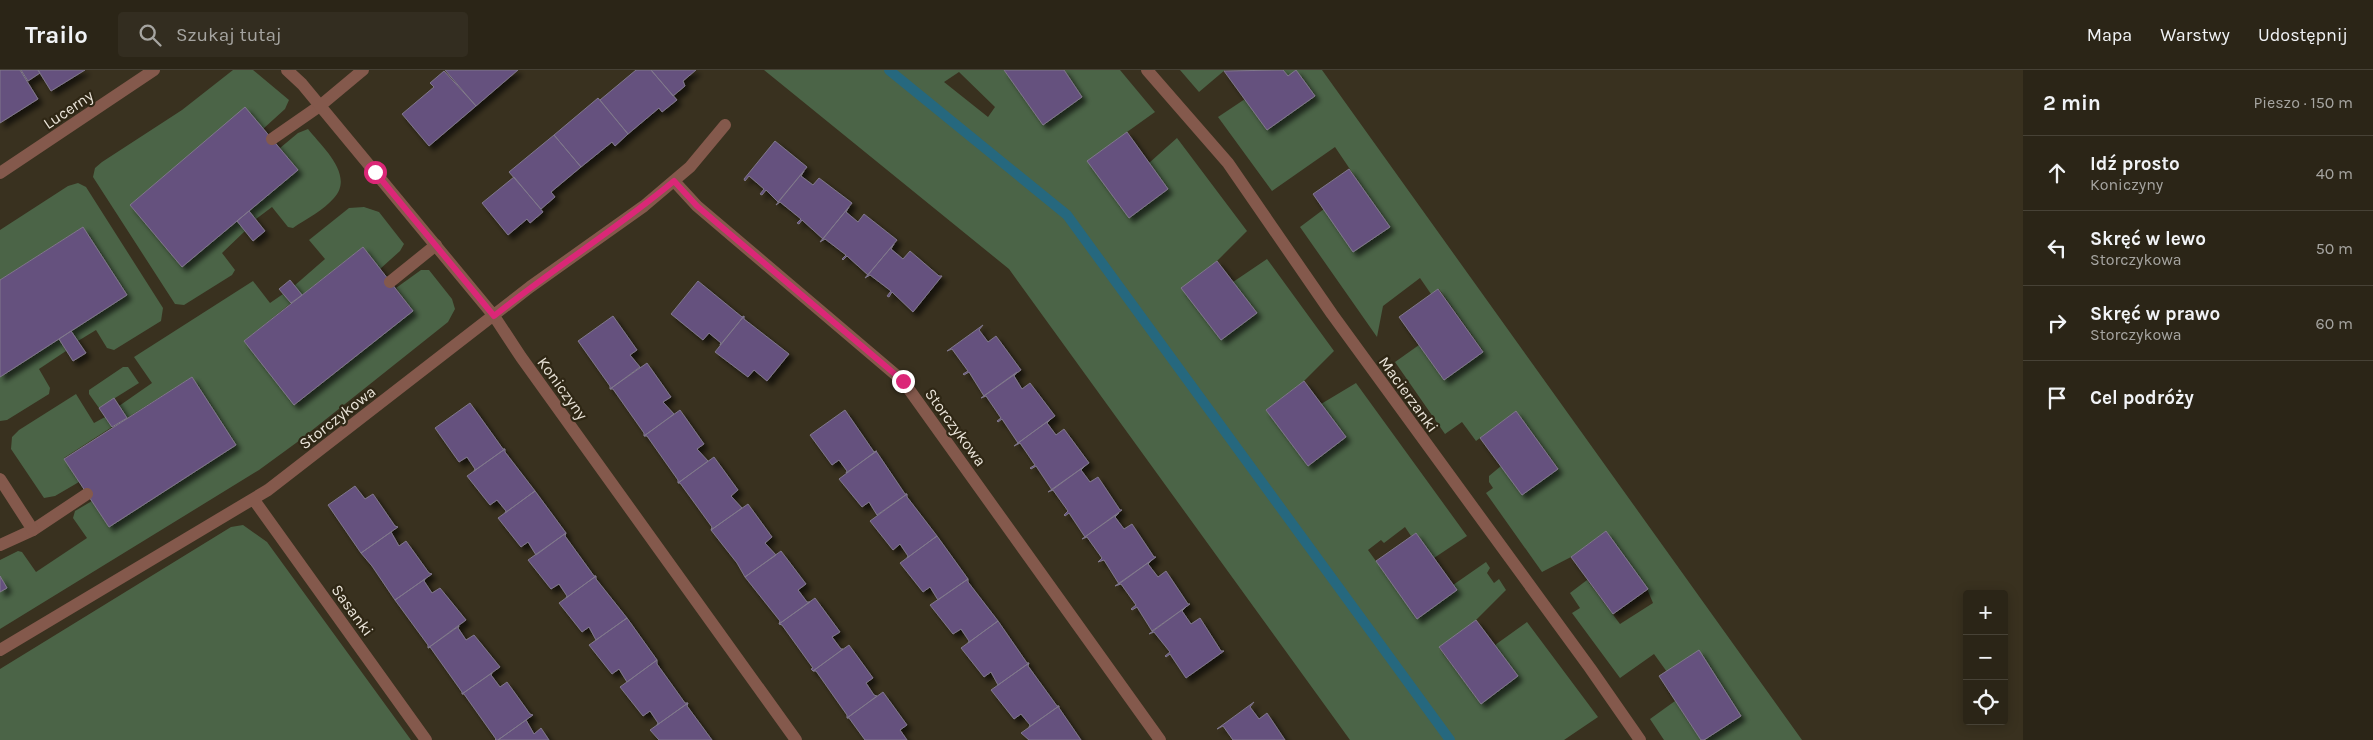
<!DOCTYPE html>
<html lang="pl">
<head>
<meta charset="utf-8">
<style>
  :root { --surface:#2b2517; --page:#332d20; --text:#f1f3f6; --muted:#a6a5a1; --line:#474236 }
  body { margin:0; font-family:Karla,sans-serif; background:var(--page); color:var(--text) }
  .controls { position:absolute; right:15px; bottom:15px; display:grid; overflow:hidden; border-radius:5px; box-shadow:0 2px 12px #0003 }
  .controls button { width:45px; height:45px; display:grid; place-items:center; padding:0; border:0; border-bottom:1px solid var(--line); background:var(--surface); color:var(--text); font:25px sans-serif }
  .stop { position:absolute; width:15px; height:15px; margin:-11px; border:4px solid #db2777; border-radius:50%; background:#fff }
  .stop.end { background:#db2777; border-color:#fff; box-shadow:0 1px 5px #0008 }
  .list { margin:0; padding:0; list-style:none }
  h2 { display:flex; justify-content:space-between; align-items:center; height:65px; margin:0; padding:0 20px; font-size:21px }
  h2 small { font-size:16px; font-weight:400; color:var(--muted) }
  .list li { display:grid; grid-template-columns:32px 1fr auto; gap:15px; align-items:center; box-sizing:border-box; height:75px; padding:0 20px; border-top:1px solid var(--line) }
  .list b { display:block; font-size:19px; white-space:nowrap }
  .list p { margin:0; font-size:16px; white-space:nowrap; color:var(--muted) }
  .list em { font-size:16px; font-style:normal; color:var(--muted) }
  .icon { flex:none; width:28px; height:28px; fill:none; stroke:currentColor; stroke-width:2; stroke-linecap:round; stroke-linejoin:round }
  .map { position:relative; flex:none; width:2023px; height:670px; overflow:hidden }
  header { display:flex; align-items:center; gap:30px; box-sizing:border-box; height:70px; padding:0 25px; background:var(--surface); border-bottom:1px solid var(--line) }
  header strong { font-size:24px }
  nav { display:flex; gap:28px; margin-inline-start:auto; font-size:18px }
  .search { width:350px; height:45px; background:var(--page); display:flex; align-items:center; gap:12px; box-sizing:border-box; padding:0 18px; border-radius:5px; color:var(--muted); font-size:19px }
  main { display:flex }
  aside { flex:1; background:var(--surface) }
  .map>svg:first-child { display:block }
</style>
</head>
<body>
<header>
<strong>Trailo</strong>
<div class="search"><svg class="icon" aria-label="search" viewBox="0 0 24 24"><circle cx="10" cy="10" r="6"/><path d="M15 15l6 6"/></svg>Szukaj tutaj</div>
<nav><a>Mapa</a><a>Warstwy</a><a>Udostępnij</a></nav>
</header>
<main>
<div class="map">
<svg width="2023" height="670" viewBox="0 0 2023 670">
  <defs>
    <filter id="shadow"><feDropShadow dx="4.5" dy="4.5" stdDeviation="2.5" flood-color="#0009"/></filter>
  </defs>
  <rect width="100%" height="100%" fill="#39311f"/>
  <path fill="#4b6447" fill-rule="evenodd" d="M 233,0 L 253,0 L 289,30 L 285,39 L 263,59 L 245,38 L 130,135 L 182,197 L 237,151 L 245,161 L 222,183 L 235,200 L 232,205 L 184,235 L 175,234 L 93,107 L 95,98 L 102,92 L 182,40 Z
    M 764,0 L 1004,0 L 1043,55 L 1082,27 L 1064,0 L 1120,0 L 1155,42 L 1127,62 L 1129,148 L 1168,119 L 1149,93 L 1177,68 L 1247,161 L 1217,191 L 1182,218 L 1221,270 L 1257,243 L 1233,212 L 1267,189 L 1334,281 L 1304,311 L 1266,340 L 1308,396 L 1346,367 L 1321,334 L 1356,313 L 1467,466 L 1434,488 L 1416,463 L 1411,466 L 1405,457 L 1384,473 L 1381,470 L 1368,480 L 1417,548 L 1453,515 L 1486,492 L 1490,498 L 1487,503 L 1494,513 L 1499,509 L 1506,520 L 1476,550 L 1439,578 L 1481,634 L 1518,606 L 1495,575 L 1527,552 L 1598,647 L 1564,670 L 1350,670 L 1009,199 ZM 959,2 L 995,37 L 988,47 L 944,12 Z
    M 1180,0 L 1225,0 L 1199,22 Z
    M 1283,0 L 1322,0 L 1802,670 L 1704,670 L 1667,602 L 1654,584 L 1620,608 L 1572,543 L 1580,538 L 1570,523 L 1587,510 L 1620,554 L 1653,533 L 1647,519 L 1606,461 L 1571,487 L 1542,502 L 1486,423 L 1493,418 L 1489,412 L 1489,406 L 1501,396 L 1522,425 L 1558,398 L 1516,341 L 1476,371 L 1462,352 L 1445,364 L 1395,292 L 1419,275 L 1444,310 L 1483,281 L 1439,219 L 1431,224 L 1420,208 L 1383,236 L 1377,267 L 1300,157 L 1324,139 L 1389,157 L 1335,77 L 1272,121 L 1218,47 L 1245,29 L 1267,60 L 1314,26 L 1296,1 L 1288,6 Z
    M 308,59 C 322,77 355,105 334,128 C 324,140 306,149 293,158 L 288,157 L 272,137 L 256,149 L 249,141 L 298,100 L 280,78 L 298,63 Z
    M 78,113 L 86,117 L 163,238 L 161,251 L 114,280 L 107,278 L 96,260 L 78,271 L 71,261 L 127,225 L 83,157 L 0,210 L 0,160 L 68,116 Z
    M 364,137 L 379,142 L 404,174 L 400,181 L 380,199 L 363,177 L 302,225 L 294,216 L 325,189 L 309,170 L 349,138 Z
    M 421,200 L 429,200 L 452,229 L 455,239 L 448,252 L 296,373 L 259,400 L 0,559 L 0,522 L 7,518 L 0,506 L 0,490 L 18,481 L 22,482 L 36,502 L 87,468 L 73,448 L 75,441 L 92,431 L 109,457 L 236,375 L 192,307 L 127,348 L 119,336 L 152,313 L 134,287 L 253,211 L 270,233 L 283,224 L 291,233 L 244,271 L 295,335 L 413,241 L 396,218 Z
    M 59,269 L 66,281 L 39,299 L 50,318 L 49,324 L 7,350 L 0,351 L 0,307 Z
    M 123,297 L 128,297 L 139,313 L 99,338 L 89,324 L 89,320 Z
    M 76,324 L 94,353 L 105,347 L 112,357 L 64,388 L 79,412 L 55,426 L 44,428 L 11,379 L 12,367 L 19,360 Z
    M 243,455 L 267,472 L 411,670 L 0,670 L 0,599 L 231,457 Z
    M 1675,631 L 1701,670 L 1664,670 L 1650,649 Z"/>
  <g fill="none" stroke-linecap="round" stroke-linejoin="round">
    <path stroke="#26687e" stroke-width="10" d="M 889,0 L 1067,145 L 1450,670"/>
  </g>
  <path fill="#65517e" stroke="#80788c" filter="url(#shadow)" d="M 0,0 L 20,0 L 38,29 L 0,53 Z
    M 21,0 L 38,0 L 40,3 L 28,11 Z
    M 38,0 L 85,0 L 51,21 Z
    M 445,0 L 518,0 L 476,36 Z
    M 636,0 L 651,0 L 677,30 L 662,42 L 659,38 L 628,64 L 600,30 Z
    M 651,0 L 696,0 L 683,11 L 685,16 L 673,26 Z
    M 1004,0 L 1064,0 L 1082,27 L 1043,55 Z
    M 1283,0 L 1288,6 L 1296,0 L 1315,26 L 1267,60 L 1224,1 Z
    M 444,1 L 476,36 L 429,76 L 402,44 L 434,17 L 430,13 Z
    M 598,28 L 628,64 L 615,76 L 612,72 L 581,97 L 554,65 Z
    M 245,37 L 298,100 L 182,197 L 130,135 Z
    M 1127,62 L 1168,119 L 1129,148 L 1087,91 Z
    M 554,65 L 581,97 L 551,122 L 555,127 L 541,139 L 509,102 Z
    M 775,71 L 807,97 L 778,132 L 766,120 L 762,125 L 760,124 L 764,119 L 749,106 L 745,111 L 744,109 Z
    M 1349,99 L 1390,157 L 1353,182 L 1313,124 Z
    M 804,101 L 801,106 L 813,115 L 819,108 L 852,133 L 823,169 L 802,150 L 799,154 L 797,153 L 801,149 L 780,132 L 776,135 Z
    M 514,107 L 543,142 L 530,153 L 527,149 L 508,165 L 482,133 Z
    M 849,137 L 846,142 L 858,152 L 864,144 L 897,170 L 868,205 L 847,186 L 843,190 L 842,189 L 846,185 L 825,169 L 820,172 Z
    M 249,141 L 265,161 L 253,171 L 237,151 Z
    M 83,157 L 127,225 L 0,307 L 0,210 Z
    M 894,174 L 891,179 L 903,189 L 910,181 L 939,206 L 942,206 L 913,242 L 892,222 L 889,227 L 887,226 L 891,221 L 870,205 L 865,208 Z
    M 363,177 L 413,241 L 294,335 L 244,271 Z
    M 1217,191 L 1257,243 L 1221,270 L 1181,218 Z
    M 290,210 L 302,225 L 291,233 L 279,219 Z
    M 698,211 L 742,247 L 744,246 L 720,275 L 721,273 L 709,263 L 703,270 L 671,244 Z
    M 1438,219 L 1483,282 L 1444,310 L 1399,247 Z
    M 613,246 L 637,280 L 630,285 L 640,297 L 610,319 L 610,316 L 578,271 Z
    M 744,246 L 744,249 L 789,284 L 767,311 L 754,300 L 748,307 L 715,282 Z
    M 983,255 L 979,260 L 988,272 L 996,266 L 1021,300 L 984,326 L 969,302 L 964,305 L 963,304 L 968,301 L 952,279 L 947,281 Z
    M 71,261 L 86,283 L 73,291 L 59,269 Z
    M 647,293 L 671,327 L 663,332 L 674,344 L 644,366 L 644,363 L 613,319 L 610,319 Z
    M 1017,302 L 1014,306 L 1022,319 L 1030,313 L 1055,346 L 1018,373 L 1002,349 L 998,352 L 997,351 L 1001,348 L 986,326 L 981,328 Z
    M 192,307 L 236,375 L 109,457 L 64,389 Z
    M 1304,311 L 1346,367 L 1308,396 L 1266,340 Z
    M 114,328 L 127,348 L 112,357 L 99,338 Z
    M 470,333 L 503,379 L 505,379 L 474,401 L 475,399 L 467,387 L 459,392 L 435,358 Z
    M 680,340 L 704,374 L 697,379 L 708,391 L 678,413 L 678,410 L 647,366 L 644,366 Z
    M 845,340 L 874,382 L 877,381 L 846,403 L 847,401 L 839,390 L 832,395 L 810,365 Z
    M 1516,341 L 1558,399 L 1522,425 L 1480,368 Z
    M 1051,349 L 1047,353 L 1056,365 L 1064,359 L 1089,393 L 1052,420 L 1036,396 L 1031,399 L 1030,398 L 1035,395 L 1020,373 L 1014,376 Z
    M 505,379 L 505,382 L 535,421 L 505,443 L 506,441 L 497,430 L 490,435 L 467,406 Z
    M 876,381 L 905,424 L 907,424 L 877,445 L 869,432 L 862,437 L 839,409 Z
    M 714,387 L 738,420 L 731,426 L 742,438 L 711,460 L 712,457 L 680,413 L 678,413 Z
    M 1085,396 L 1081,400 L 1090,412 L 1098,407 L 1120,440 L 1122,440 L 1085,467 L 1069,443 L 1065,446 L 1064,445 L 1068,441 L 1053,420 L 1048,422 Z
    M 355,416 L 365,429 L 373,424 L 395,456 L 398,457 L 361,483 L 328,435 Z
    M 535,421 L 566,463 L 536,485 L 528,472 L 521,477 L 498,448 Z
    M 907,424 L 907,427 L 937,466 L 907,488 L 908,486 L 900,474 L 893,480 L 870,451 Z
    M 748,434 L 772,467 L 765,473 L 776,485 L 745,507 L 737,493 L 711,460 Z
    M 1119,443 L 1115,447 L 1124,459 L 1132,454 L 1154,487 L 1156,487 L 1119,514 L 1104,490 L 1098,492 L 1102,488 L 1087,467 L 1082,469 Z
    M 1606,461 L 1648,519 L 1613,544 L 1571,487 Z
    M 391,462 L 399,476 L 406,471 L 429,503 L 432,504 L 395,530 L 372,496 L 361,483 Z
    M 566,463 L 565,466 L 594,506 L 596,506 L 566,528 L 567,526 L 559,514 L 551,519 L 528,490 Z
    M 1416,463 L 1457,520 L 1417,549 L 1376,491 Z
    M 937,466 L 968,509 L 938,530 L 930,517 L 923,522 L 900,493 Z
    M 781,481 L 806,514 L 798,520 L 807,532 L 810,532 L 779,554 L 780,551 L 745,507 Z
    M 1152,490 L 1148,494 L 1158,507 L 1166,501 L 1188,534 L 1190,534 L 1152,561 L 1137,537 L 1132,540 L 1131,539 L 1136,535 L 1121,514 L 1115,516 Z
    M 0,506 L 7,518 L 0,522 Z
    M 596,506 L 596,509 L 627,548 L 596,570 L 589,557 L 582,562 L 559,533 Z
    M 425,509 L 424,511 L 432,523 L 440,518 L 466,550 L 428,578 L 428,575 L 395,530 Z
    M 968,509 L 968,512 L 998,551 L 968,573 L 969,571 L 961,559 L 953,564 L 930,535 Z
    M 815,528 L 840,562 L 832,567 L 841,579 L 843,579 L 813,601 L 811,599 L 813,598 L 782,555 L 779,554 Z
    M 1186,537 L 1182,541 L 1191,554 L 1200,548 L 1221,581 L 1224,581 L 1186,608 L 1170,584 L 1166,587 L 1165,586 L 1170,582 L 1154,562 L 1149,564 Z
    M 627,548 L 657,590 L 627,612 L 619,599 L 612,604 L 589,575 Z
    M 1476,550 L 1518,606 L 1481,634 L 1439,577 Z
    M 998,551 L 1027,593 L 1029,593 L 998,615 L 991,602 L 984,607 L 961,578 Z
    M 459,556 L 458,558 L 466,570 L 474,565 L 500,597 L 462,624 L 462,622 L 430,577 L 428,578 Z
    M 849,575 L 873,608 L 866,613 L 874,625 L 877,626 L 847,648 L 847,645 L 816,601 L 813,601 Z
    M 1699,580 L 1741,646 L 1704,670 L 1701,670 L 1659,606 Z
    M 657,590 L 657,594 L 685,633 L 688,633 L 657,655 L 658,653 L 650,641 L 643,646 L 620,617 Z
    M 1029,593 L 1028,596 L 1057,636 L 1059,636 L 1029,657 L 1030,655 L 1021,644 L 1014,649 L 991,620 Z
    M 492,603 L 491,605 L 500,617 L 507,612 L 530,644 L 533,645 L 498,670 L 495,670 L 496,669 L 464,624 L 462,624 Z
    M 883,622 L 907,655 L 900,660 L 907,670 L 865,670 L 849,648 L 847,648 Z
    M 1254,632 L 1250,637 L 1259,649 L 1267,643 L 1285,670 L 1233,670 L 1223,656 L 1217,659 Z
    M 688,633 L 687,636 L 712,670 L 659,670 L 650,660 Z
    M 1059,636 L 1059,638 L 1081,670 L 1029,670 L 1021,663 Z
    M 526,650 L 534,664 L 541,658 L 549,670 L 498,670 Z"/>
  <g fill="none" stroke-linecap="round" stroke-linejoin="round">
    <path stroke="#84594c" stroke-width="12" d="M 272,69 L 321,35
      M 390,212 L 436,175
      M 0,475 L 33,460 L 87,424"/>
    <path stroke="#84594c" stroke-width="12" d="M 287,0 L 302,14 L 494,246 L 521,287 L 796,670
      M 1147,0 L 1228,93 L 1332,244 L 1590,598 L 1640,670
      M 321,35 L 363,0
      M 0,103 L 154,0
      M 674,111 L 697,136 L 903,311 L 1160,670
      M 0,409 L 33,460
      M 254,430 L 426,670
      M 0,580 L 268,420 L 530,217 L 644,136 L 690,97 L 725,55"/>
  </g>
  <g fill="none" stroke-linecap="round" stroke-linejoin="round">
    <path stroke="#db2777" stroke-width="6" d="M 375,102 L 494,246 C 553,199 616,159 674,111 L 697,136 L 903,311"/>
  </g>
  <g text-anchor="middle" stroke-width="4.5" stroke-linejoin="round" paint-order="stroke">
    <g font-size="16" fill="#eae4d9" stroke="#2f2715">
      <text transform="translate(68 39) rotate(-34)" y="6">Lucerny</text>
      <text transform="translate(563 318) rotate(54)" y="6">Koniczyny</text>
      <text transform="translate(1409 324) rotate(54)" y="6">Macierzanki</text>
      <text transform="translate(337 347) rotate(-38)" y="6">Storczykowa</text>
      <text transform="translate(956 357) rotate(54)" y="6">Storczykowa</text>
      <text transform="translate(353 540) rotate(54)" y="6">Sasanki</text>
    </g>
  </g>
</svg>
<div class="controls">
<button>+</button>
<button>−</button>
<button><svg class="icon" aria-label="locate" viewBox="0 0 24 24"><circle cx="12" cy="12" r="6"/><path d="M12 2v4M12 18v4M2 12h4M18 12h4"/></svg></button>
</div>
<div class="stop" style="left:375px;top:102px"></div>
<div class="stop end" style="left:903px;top:311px"></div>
</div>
<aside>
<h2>2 min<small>Pieszo · 150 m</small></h2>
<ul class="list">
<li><svg class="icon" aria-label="ahead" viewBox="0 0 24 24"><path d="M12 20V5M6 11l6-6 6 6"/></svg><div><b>Idź prosto</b><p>Koniczyny</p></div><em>40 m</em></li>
<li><svg class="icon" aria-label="left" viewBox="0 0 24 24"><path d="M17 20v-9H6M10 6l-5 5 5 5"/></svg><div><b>Skręć w lewo</b><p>Storczykowa</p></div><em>50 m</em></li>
<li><svg class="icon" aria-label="right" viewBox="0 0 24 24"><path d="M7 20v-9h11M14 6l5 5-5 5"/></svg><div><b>Skręć w prawo</b><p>Storczykowa</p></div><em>60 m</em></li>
<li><svg class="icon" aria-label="arrive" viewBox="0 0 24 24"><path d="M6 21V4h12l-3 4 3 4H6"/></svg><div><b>Cel podróży</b></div></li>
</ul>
</aside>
</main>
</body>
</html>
